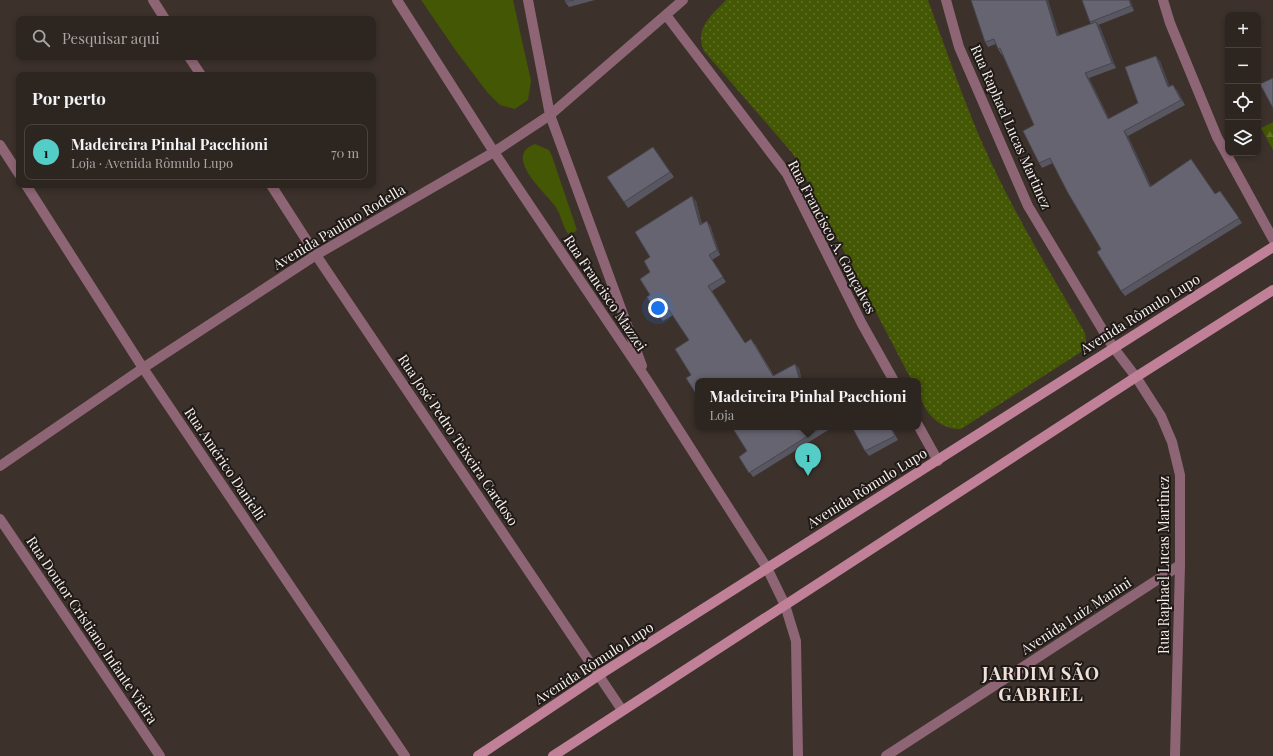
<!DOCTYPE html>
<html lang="pt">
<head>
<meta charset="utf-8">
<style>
  :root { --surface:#2d2520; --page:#39312d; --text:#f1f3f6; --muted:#a7a5a5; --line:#48423e; --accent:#54cdc7 }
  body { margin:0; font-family:"Playfair Display",serif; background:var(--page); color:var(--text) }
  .controls { position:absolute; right:12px; top:12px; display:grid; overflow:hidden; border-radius:8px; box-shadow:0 2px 6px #0003 }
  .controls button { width:36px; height:36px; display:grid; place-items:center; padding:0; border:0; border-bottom:1px solid var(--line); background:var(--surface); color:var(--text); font:20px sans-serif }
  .you { position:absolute; left:658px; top:308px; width:14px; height:14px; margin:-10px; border:3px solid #fff; border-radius:50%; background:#1a73e8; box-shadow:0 0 0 6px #1a73e833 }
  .badge { display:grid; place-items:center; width:26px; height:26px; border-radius:50%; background:var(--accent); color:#111; font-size:13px; font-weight:700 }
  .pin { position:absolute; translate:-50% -33px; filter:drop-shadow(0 1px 2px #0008) }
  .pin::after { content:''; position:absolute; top:21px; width:14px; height:12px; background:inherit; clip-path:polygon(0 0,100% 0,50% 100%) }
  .popup { position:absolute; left:695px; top:378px; width:226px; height:52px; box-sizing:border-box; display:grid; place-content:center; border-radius:8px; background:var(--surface); filter:drop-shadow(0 1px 3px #0005); font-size:13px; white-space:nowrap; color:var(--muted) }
  .popup b { font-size:15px; color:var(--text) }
  .popup::after { content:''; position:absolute; left:50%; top:100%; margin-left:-8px; border:8px solid transparent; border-top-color:var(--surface) }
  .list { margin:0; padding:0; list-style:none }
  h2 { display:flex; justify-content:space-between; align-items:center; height:52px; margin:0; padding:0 16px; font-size:17px }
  h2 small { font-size:13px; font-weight:400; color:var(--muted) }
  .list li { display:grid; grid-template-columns:26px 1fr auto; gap:12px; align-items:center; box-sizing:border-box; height:56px; margin:0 8px 8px; padding:0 8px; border:1px solid var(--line); border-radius:8px }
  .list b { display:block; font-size:15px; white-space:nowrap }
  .list p { margin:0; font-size:13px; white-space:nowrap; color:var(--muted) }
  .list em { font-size:13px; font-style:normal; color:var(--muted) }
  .icon { flex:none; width:22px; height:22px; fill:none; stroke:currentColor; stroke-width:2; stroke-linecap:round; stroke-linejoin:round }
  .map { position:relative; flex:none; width:1273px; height:756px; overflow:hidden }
  .search { position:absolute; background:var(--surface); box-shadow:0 2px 6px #0003; left:16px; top:16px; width:360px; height:44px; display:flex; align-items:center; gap:10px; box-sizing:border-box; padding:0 14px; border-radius:8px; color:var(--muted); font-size:15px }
  .panel { position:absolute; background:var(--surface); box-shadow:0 2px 6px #0003; left:16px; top:72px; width:360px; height:116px; border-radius:8px }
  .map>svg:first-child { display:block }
</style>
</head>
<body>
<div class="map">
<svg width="1273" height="756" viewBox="0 0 1273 756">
  <defs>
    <pattern id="grass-dots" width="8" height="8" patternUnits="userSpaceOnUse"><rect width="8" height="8" fill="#445704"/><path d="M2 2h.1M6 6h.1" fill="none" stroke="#606f29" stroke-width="1.8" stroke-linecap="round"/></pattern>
    <pattern id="forest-firs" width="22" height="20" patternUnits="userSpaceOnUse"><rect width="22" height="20" fill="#445704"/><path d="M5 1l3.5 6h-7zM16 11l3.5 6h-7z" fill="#606f29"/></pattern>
  </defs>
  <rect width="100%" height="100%" fill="#3c312b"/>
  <path fill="url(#grass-dots)" d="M 726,0 L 928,0 C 946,50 963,99 984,147 C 1013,212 1050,272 1085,333 L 1086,343 L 1081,352 L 961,429 C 935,430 918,405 918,381 L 912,381 L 793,154 L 704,51 C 694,28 712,15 726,0 Z"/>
  <path fill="url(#forest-firs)" d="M 1273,122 L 1273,150 L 1261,128 Z"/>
  <path fill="#445704" d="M 421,0 L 513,0 L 531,81 L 528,100 L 515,109 L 500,105 L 487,92 L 456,51 Z
    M 535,144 L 549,150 L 552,156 L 577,230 L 573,233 L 568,234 C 562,225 561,214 555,206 C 545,192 502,156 535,144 Z"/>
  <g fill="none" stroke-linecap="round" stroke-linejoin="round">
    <path stroke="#8e6574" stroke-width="10" d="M 153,0 L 165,19
      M 397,0 L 494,152 L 647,380 L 767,568 L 785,605 L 796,641 L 798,756
      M 528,0 L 550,115 L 642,366
      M 946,0 L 959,47 L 1028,206 L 1113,347 L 1136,377 L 1161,416 L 1172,442 L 1180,475 L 1180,565 L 1175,756
      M 1163,0 L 1170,23 L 1217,137 L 1273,239
      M 666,15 L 787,174 L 862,324 L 894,381
      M 189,57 L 201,75
      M 0,145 L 19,174
      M 26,185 L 143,368 L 405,756
      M 271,185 L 316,255 L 622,710
      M 918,425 L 938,461
      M 0,466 L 143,368 L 316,255 L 494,152 L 550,115 L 683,0
      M 0,519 L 160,756
      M 886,756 L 1180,565"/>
    <path stroke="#c08098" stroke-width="10" d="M 478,756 L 599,675 L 1273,247
      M 553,756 L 1136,377 L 1273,290"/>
  </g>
  <path fill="#585660" d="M 565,0 L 595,0 L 569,7 L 565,2 Z
    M 1048,0 L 1059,36 L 1091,24 L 1090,22 L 1082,0 L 1130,0 L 1134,11 L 1098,25 L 1100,27 L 1116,68 L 1089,78 L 1109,119 L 1138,103 L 1160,61 L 1169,87 L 1177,90 L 1185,105 L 1128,136 L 1151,186 L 1215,194 L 1220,191 L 1242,223 L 1125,296 L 1121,291 L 1101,249 L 1053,163 L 1042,168 L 1039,163 L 1034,125 L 1002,54 L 1001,54 L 998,49 L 996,44 L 988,47 L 985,42 Z
    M 653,147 L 674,177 L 628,208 L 607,177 Z
    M 696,201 L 702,224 L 710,225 L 720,255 L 712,260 L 726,282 L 712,291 L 745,343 L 755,344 L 774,376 L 799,368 L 802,381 L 698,381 L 691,375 L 689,340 L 673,315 L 663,321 L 647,297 L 650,295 L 650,257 Z
    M 732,427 L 833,427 L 753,477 L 739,457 L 747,451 Z
    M 891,427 L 898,440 L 869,456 L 865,451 Z"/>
  <path fill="#47464e" d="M 1046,0 L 1048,0 L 1061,41 L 1057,36 Z
    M 1129,0 L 1130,0 L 1134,11 L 1131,6 Z
    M 1096,22 L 1100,27 L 1116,68 L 1112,63 Z
    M 1156,56 L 1160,61 L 1172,92 L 1168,87 Z
    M 1085,73 L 1089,78 L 1112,124 L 1108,119 Z
    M 1173,85 L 1177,90 L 1185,105 L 1181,100 Z
    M 1124,131 L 1128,136 L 1154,192 L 1150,187 Z
    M 692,196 L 696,201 L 703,230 L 700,225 Z
    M 707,221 L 710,225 L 720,255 L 717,250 Z
    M 795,364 L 799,368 L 802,381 L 800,381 Z"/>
  <path fill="#666470" stroke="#47464e" d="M 565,0 L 574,0 L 565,2 Z
    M 971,0 L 1046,0 L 1057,36 L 1096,22 L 1112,63 L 1085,73 L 1108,119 L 1138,103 L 1125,67 L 1156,56 L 1168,87 L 1173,85 L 1181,100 L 1124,131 L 1150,187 L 1191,159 L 1215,194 L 1220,191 L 1239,218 L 1121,291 L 1097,252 L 1101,249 L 1068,193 L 1050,158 L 1039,163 L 1023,131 L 1034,125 L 1000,48 L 998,49 L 994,39 L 985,42 Z
    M 1082,0 L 1129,0 L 1131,6 L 1090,22 Z
    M 1273,78 L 1273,108 L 1260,84 Z
    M 653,147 L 670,172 L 624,202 L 607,177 Z
    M 692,196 L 700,225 L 707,221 L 717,250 L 709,255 L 723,277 L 708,286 L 745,343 L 751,339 L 773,376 L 795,364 L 800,381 L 698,381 L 698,397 L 686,378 L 691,375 L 675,349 L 689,340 L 669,310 L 659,316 L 647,297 L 650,295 L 640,279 L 650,272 L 644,261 L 650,257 L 635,232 Z
    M 732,427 L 822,427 L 749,473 L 739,457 L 747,451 Z
    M 852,427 L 890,427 L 895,436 L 865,451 Z"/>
  <g text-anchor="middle" stroke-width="4" stroke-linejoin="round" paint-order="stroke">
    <g font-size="14" fill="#f7efeb" stroke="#1f1a17">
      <text transform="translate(1011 127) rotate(66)" y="5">Rua Raphael Lucas Martinez</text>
      <text transform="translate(339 227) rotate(-31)" y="5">Avenida Paulino Rodella</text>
      <text transform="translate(832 237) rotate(62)" y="5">Rua Francisco A. Gonçalves</text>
      <text transform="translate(605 293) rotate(56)" y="5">Rua Francisco Mazzei</text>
      <text transform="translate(1140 314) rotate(-32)" y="5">Avenida Rômulo Lupo</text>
      <text transform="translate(458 440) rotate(56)" y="5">Rua José Pedro Teixeira Cardoso</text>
      <text transform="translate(225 464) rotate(56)" y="5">Rua Américo Danielli</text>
      <text transform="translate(867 488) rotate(-32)" y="5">Avenida Rômulo Lupo</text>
      <text transform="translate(1164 565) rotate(-90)" y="5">Rua Raphael Lucas Martinez</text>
      <text transform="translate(1076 616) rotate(-33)" y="5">Avenida Luiz Manini</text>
      <text transform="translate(92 630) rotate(56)" y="5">Rua Doutor Cristiano Infante Vieira</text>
      <text transform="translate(594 663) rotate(-33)" y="5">Avenida Rômulo Lupo</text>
    </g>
    <g font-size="18" font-weight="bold" letter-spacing="1" fill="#efe0d8" stroke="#1f1a17">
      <text x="1041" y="680">JARDIM SÃO<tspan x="1041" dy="21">GABRIEL</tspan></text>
    </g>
  </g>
</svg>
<div class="controls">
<button>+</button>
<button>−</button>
<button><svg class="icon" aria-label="locate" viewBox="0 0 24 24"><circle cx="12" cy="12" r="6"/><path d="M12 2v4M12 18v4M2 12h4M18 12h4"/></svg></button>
<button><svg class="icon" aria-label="layers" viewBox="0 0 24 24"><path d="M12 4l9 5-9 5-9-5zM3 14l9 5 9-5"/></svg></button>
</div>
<div class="you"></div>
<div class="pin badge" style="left:808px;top:476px">1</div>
<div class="popup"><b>Madeireira Pinhal Pacchioni</b>Loja</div>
<div class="search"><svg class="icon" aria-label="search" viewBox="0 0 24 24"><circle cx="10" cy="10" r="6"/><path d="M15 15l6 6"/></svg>Pesquisar aqui</div>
<section class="panel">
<h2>Por perto<small></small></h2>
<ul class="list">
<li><span class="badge">1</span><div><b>Madeireira Pinhal Pacchioni</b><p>Loja · Avenida Rômulo Lupo</p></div><em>70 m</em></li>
</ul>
</section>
</div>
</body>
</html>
